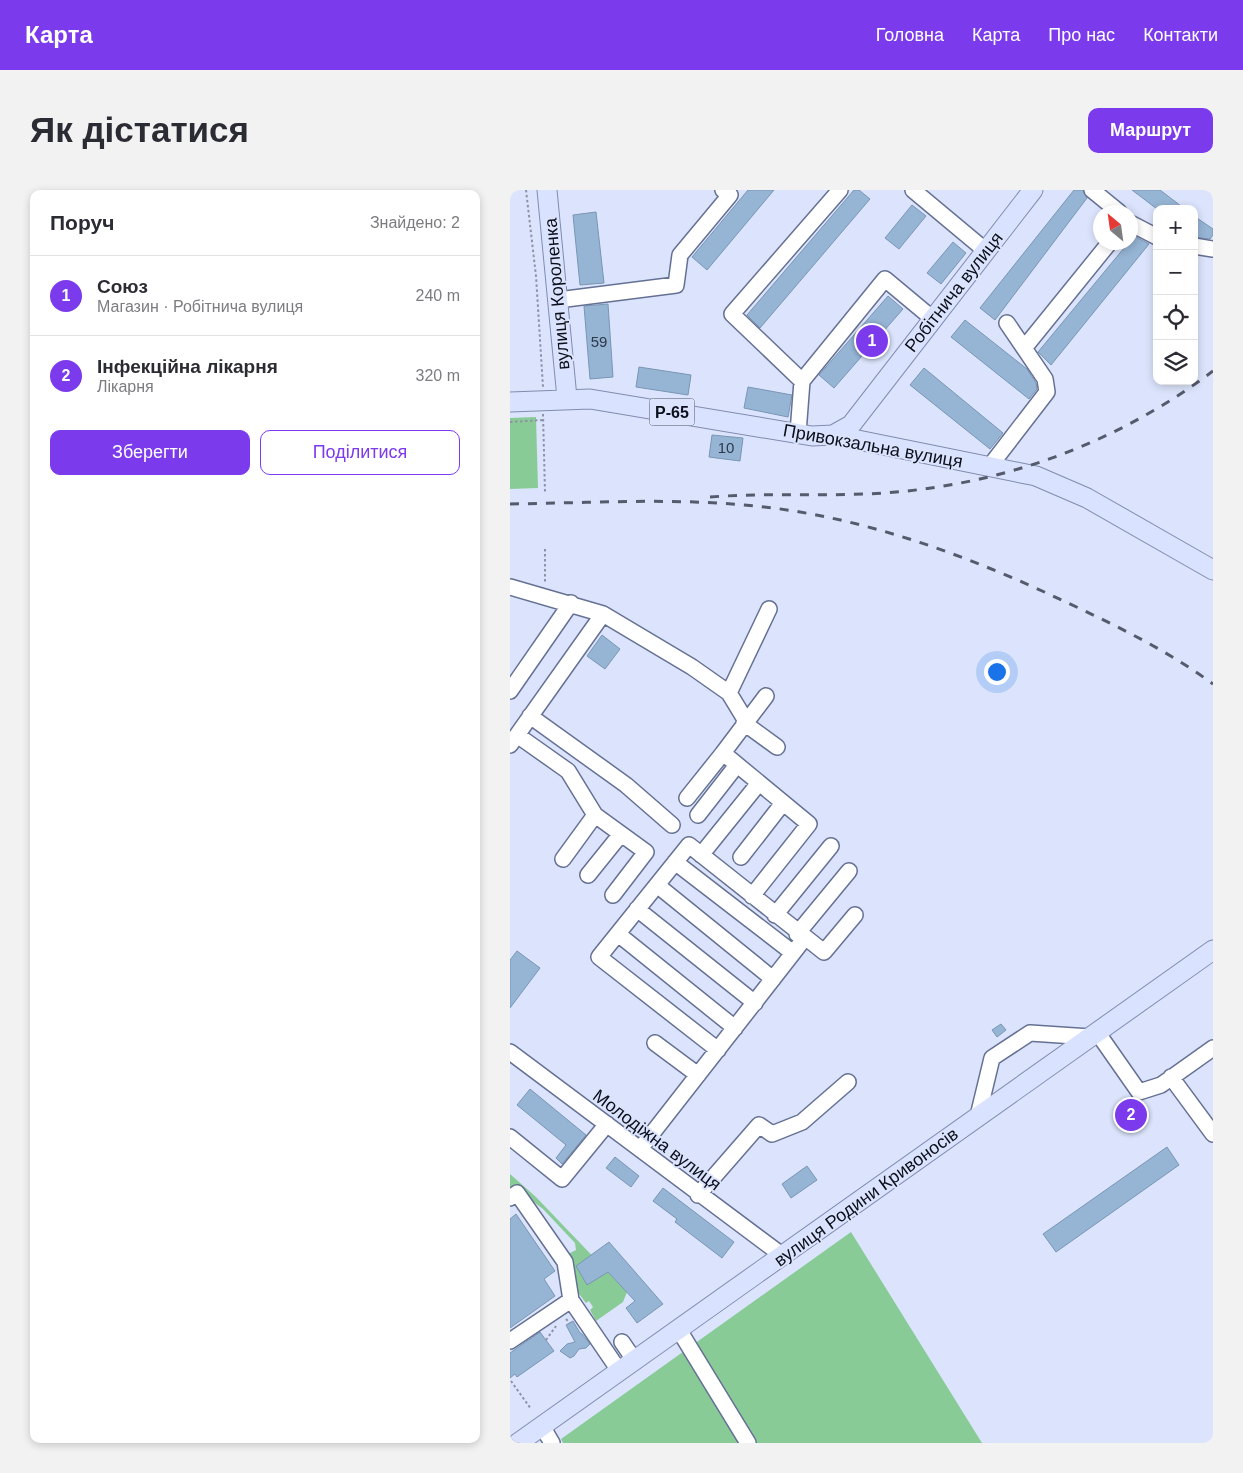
<!DOCTYPE html>
<html lang="uk">
<head>
<meta charset="utf-8">
<style>
  :root { --surface:#fff; --page:#f2f2f3; --text:#2b2b33; --muted:#7c7c81; --line:#e1e1e2; --accent:#7c3aed }
  body { margin:0; font-family:Arial,sans-serif; background:var(--page); color:var(--text) }
  .controls { position:absolute; right:15px; top:15px; display:grid; overflow:hidden; border-radius:10px; box-shadow:0 2px 8px #0003 }
  .controls button { width:45px; height:45px; display:grid; place-items:center; padding:0; border:0; border-bottom:1px solid var(--line); background:var(--surface); color:var(--text); font:25px sans-serif }
  .compass { position:absolute; left:583px; top:15px; width:45px; height:45px; border-radius:50%; background:var(--surface); box-shadow:0 2px 8px #0003; rotate:331deg }
  .you { position:absolute; left:486px; top:481px; width:18px; height:18px; margin:-12px; border:4px solid #fff; border-radius:50%; background:#1a73e8; box-shadow:0 0 0 8px #1a73e833 }
  .badge { display:grid; place-items:center; width:32px; height:32px; border-radius:50%; background:var(--accent); color:#fff; font-size:16px; font-weight:700 }
  .pin { position:absolute; translate:-50% -50%; border:2px solid #fff; box-shadow:0 1px 5px #0006 }
  .list { margin:0; padding:0; list-style:none }
  h2 { display:flex; justify-content:space-between; align-items:center; height:65px; margin:0; padding:0 20px; font-size:21px }
  h2 small { font-size:16px; font-weight:400; color:var(--muted) }
  .list li { display:grid; grid-template-columns:32px 1fr auto; gap:15px; align-items:center; box-sizing:border-box; height:80px; padding:0 20px; border-top:1px solid var(--line) }
  .list b { display:block; font-size:19px; white-space:nowrap }
  .list p { margin:0; font-size:16px; white-space:nowrap; color:var(--muted) }
  .list em { font-size:16px; font-style:normal; color:var(--muted) }
  .actions { display:flex; gap:10px; padding:15px 20px }
  .actions a { flex:1; padding:11px 0; border:1px solid var(--accent); border-radius:10px; text-align:center; font-size:18px; color:var(--accent) }
  .actions .main { background:var(--accent); color:#fff }
  .icon { flex:none; width:28px; height:28px; fill:none; stroke:currentColor; stroke-width:2; stroke-linecap:round; stroke-linejoin:round }
  .map { position:relative; flex:none; width:703px; height:1253px; overflow:hidden; border-radius:10px }
  header { display:flex; align-items:center; gap:30px; box-sizing:border-box; height:70px; padding:0 25px; background:var(--accent); color:#fff }
  header strong { font-size:24px }
  nav { display:flex; gap:28px; margin-inline-start:auto; font-size:18px }
  .intro { display:flex; align-items:center; justify-content:space-between; box-sizing:border-box; height:120px; padding:0 30px }
  h1 { margin:0; font-size:35px }
  .button { padding:12px 22px; border-radius:10px; background:var(--accent); color:#fff; font-size:18px; font-weight:700 }
  main { display:flex; gap:30px; padding:0 30px }
  aside { flex:1; background:var(--surface); border-radius:10px; box-shadow:0 2px 8px #0003 }
  .map>svg:first-child { display:block }
</style>
</head>
<body>
<header>
<strong>Карта</strong>
<nav><a>Головна</a><a>Карта</a><a>Про нас</a><a>Контакти</a></nav>
</header>
<div class="intro"><h1>Як дістатися</h1><a class="button">Маршрут</a></div>
<main>
<aside>
<h2>Поруч<small>Знайдено: 2</small></h2>
<ul class="list">
<li><span class="badge">1</span><div><b>Союз</b><p>Магазин · Робітнича вулиця</p></div><em>240 m</em></li>
<li><span class="badge">2</span><div><b>Інфекційна лікарня</b><p>Лікарня</p></div><em>320 m</em></li>
</ul>
<div class="actions"><a class="main">Зберегти</a><a>Поділитися</a></div>
</aside>
<div class="map">
<svg width="703" height="1253" viewBox="0 0 703 1253">
  <rect width="100%" height="100%" fill="#dbe4fc"/>
  <path fill="#89cb97" d="M 26,227 L 28,298 L 0,299 L 0,228 Z
    M 0,984 L 26,1007 L 117,1102 L 113,1112 L 86,1131 L 80,1120 L 83,1117 L 79,1111 L 76,1113 L 63,1096 L 58,1064 L 66,1060 L 65,1053 L 33,1019 L 7,999 L 0,1000 Z
    M 341,1042 L 472,1253 L 53,1253 L 51,1249 Z"/>
  <path fill="#96b4d4" stroke="#7996b4" d="M 238,0 L 264,0 L 197,80 L 182,67 Z
    M 344,0 L 349,0 L 360,9 L 250,138 L 237,125 Z
    M 564,0 L 573,0 L 577,8 L 485,130 L 470,118 Z
    M 622,0 L 650,0 L 675,19 L 647,19 Z
    M 402,15 L 416,26 L 389,59 L 375,48 Z
    M 86,22 L 94,93 L 70,95 L 63,25 Z
    M 684,26 L 703,39 L 703,45 L 700,49 L 684,47 Z
    M 624,46 L 639,54 L 541,175 L 528,162 Z
    M 443,52 L 456,63 L 431,94 L 417,83 Z
    M 378,106 L 393,119 L 324,198 L 309,185 Z
    M 98,114 L 103,187 L 80,189 L 74,116 Z
    M 455,130 L 517,179 L 526,193 L 527,199 L 519,209 L 441,147 Z
    M 129,177 L 181,185 L 178,205 L 126,197 Z
    M 414,178 L 493,243 L 480,259 L 400,195 Z
    M 238,197 L 282,205 L 278,227 L 234,218 Z
    M 202,245 L 233,248 L 230,271 L 199,267 Z
    M 92,445 L 110,459 L 95,479 L 77,466 Z
    M 7,761 L 30,778 L 0,818 L 0,770 Z
    M 491,834 L 496,840 L 487,847 L 482,840 Z
    M 20,899 L 76,945 L 52,974 L 46,968 L 56,955 L 7,915 Z
    M 657,957 L 669,975 L 546,1062 L 533,1044 Z
    M 105,967 L 129,986 L 121,997 L 96,978 Z
    M 297,976 L 307,990 L 281,1008 L 272,994 Z
    M 153,998 L 224,1052 L 212,1068 L 165,1032 L 167,1029 L 143,1011 Z
    M 6,1024 L 45,1081 L 34,1089 L 45,1106 L 0,1138 L 0,1029 Z
    M 99,1052 L 153,1114 L 127,1133 L 116,1118 L 125,1111 L 98,1082 L 77,1095 L 66,1076 Z
    M 63,1131 L 70,1143 L 72,1144 L 80,1154 L 76,1158 L 69,1159 L 64,1166 L 60,1168 L 50,1161 L 57,1154 L 65,1152 L 56,1135 Z
    M 30,1142 L 44,1161 L 7,1187 L 5,1184 L 0,1188 L 0,1163 Z"/>
  <g fill="none" stroke-linecap="round" stroke-linejoin="round">
    <defs>
      <path id="minor" d="M 403,0 L 476,61
        M 582,0 L 609,22
        M 620,33 L 647,47
        M 684,56 L 703,59
        M 48,110 L 166,95 L 170,65 L 220,5 L 213,0
        M 515,157 L 600,52
        M 292,191 L 222,124 L 330,0
        M 288,243 L 292,191 L 375,89 L 423,129
        M 480,276 L 537,202 L 535,189 L 497,133
        M 0,397 L 93,424 L 182,477 L 219,503 L 259,419
        M 0,501 L 61,413
        M 219,503 L 236,531
        M 20,526 L 116,595 L 162,635
        M 234,533 L 267,557
        M 7,545 L 58,581 L 85,625 L 136,662 L 103,705
        M 0,555 L 93,424
        M 177,608 L 213,563
        M 188,625 L 227,575
        M 191,665 L 249,593
        M 231,667 L 273,613
        M 53,669 L 85,625
        M 165,672 L 283,763
        M 78,685 L 111,644
        M 147,695 L 263,789
        M 242,706 L 299,634 L 213,563 L 256,506
        M 127,719 L 245,813
        M 265,725 L 321,656
        M 108,744 L 225,838
        M 287,744 L 339,681
        M 587,842 L 629,902 L 651,895 L 703,858
        M 145,853 L 188,885
        M 208,860 L 89,767 L 179,655 L 314,762 L 345,725
        M 0,862 L 273,1066
        M 661,887 L 703,944
        M 468,926 L 482,868 L 520,843 L 580,847
        M 0,947 L 52,989 L 97,934
        M 130,959 L 294,749
        M 188,1005 L 249,935 L 262,944 L 292,932 L 338,892
        M 0,1008 L 7,1003 L 55,1072 L 61,1110
        M 169,1140 L 238,1253
        M 0,1151 L 61,1110 L 110,1182
        M 112,1152 L 125,1171
        M 32,1236 L 42,1253"/>
      <path id="major" d="M 37,0 L 57,208
        M 0,212 L 80,209 L 302,246 L 323,245 L 526,286 L 577,308 L 703,380
        M 323,245 L 341,235 L 523,0
        M 8,1253 L 703,760"/>
    </defs>
    <use href="#minor" stroke="#657194" stroke-width="18"/>
    <use href="#major" stroke="#808caf" stroke-width="21"/>
    <path stroke="#8c93a6" stroke-width="2" stroke-dasharray="2.5 2.5" stroke-linecap="butt" d="M 16,0 L 26,86 L 33,197
      M 33,224 L 35,302
      M 0,232 L 33,230
      M 35,359 L 35,394
      M 56,1129 L 60,1133
      M 36,1150 L 46,1136
      M 1,1191 L 21,1219"/>
    <use href="#minor" stroke="#fff" stroke-width="15"/>
    <use href="#major" stroke="#d9e2fe" stroke-width="19"/>
    <path stroke="#555b6c" stroke-width="3" stroke-dasharray="9 9" stroke-linecap="butt" d="M 200,307 C 252,303 303,306 355,304 C 482,299 602,257 703,181
      M 0,314 C 78,313 157,308 234,315 C 347,324 457,365 558,413 C 609,437 658,461 703,494"/>
  </g>
  <g text-anchor="middle" stroke-width="4" stroke-linejoin="round" paint-order="stroke">
    <g font-size="15" fill="#2e394b">
      <text x="89" y="157">59</text>
      <text x="216" y="263">10</text>
    </g>
    <rect fill="#dbe4fc" stroke="#4a5060" stroke-width="1" x="139.5" y="208.5" width="45" height="27" rx="4"/>
    <g font-size="16" font-weight="bold" fill="#0c101d">
      <text x="162" y="228">Р-65</text>
    </g>
    <g font-size="18" fill="#0c101d" stroke="#dbe4fc">
      <text transform="translate(444 102) rotate(-52)" y="6">Робітнича вулиця</text>
      <text transform="translate(47 104) rotate(-95)" y="6">вулиця Короленка</text>
      <text transform="translate(363 256) rotate(10)" y="6">Привокзальна вулиця</text>
      <text transform="translate(147 950) rotate(37)" y="6">Молодіжна вулиця</text>
      <text transform="translate(356 1007) rotate(-36)" y="6">вулиця Родини Кривоносів</text>
    </g>
  </g>
</svg>
<div class="controls">
<button>+</button>
<button>−</button>
<button><svg class="icon" aria-label="locate" viewBox="0 0 24 24"><circle cx="12" cy="12" r="6"/><path d="M12 2v4M12 18v4M2 12h4M18 12h4"/></svg></button>
<button><svg class="icon" aria-label="layers" viewBox="0 0 24 24"><path d="M12 4l9 5-9 5-9-5zM3 14l9 5 9-5"/></svg></button>
</div>
<svg class="compass" viewBox="-18 -18 36 36"><path d="M0-13l5 13h-10z" fill="#e53935"/><path d="M0 13l5-13h-10z" fill="#7c7c81"/></svg>
<div class="you"></div>
<div class="pin badge" style="left:362px;top:151px">1</div>
<div class="pin badge" style="left:621px;top:925px">2</div>
</div>
</main>
</body>
</html>
